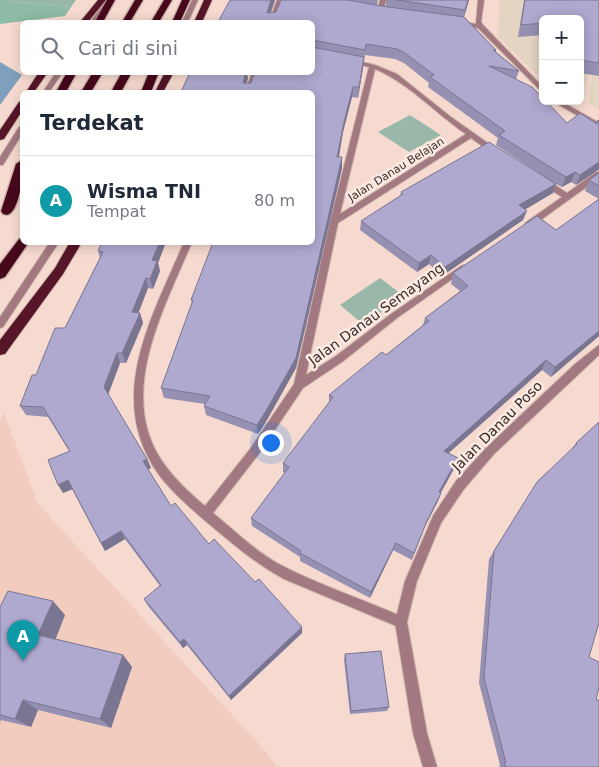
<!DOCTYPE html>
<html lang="id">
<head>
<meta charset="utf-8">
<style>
  :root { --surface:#fff; --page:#f6f6f7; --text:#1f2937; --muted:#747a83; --line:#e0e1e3; --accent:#3956c8 }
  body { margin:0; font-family:"DejaVu Sans",sans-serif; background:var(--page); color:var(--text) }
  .controls { position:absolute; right:15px; top:15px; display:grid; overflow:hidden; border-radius:8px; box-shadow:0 2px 12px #0003 }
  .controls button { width:45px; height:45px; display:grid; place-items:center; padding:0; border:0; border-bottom:1px solid var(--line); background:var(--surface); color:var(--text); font:25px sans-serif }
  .you { position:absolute; left:270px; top:442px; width:18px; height:18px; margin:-12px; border:4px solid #fff; border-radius:50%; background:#1a73e8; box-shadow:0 0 0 8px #1a73e833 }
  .badge { display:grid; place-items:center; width:32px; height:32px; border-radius:50%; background:var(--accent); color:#fff; font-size:16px; font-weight:700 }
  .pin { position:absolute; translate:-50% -41px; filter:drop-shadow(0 1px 2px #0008) }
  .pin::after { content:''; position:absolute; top:26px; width:18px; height:15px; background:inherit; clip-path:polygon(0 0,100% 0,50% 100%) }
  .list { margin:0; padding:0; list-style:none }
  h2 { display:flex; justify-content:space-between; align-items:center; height:65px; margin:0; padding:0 20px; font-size:21px }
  h2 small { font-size:16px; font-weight:400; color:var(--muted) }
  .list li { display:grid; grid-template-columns:32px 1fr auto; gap:15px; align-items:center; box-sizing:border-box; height:90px; padding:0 20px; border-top:1px solid var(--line) }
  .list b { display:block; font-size:19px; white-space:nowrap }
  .list p { margin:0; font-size:16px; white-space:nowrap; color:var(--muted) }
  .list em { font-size:16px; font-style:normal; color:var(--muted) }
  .icon { flex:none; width:28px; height:28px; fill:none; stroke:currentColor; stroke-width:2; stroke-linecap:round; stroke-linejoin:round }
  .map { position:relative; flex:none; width:599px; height:767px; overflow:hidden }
  .search { position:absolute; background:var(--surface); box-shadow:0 2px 12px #0003; left:20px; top:20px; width:295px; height:55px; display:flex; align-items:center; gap:12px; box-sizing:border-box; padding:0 18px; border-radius:8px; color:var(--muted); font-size:19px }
  .panel { position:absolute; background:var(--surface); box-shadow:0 2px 12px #0003; left:20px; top:90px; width:295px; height:155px; border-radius:8px }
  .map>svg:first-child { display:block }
</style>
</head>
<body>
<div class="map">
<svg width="599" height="767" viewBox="0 0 599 767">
  <rect width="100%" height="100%" fill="#f6dacf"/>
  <path fill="#f1ccbf" d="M 4,413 L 38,504 L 267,753 L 277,767 L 0,767 L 0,420 Z"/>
  <path fill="#e4d4c2" d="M 500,0 L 530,0 L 594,10 L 586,85 L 580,87 L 580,19 L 543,19 L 543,81 L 497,36 Z
    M 597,30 L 599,31 L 599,109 L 589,104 Z"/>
  <path fill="#9ab8aa" d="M 7,0 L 76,0 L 71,7 L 10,2 Z
    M 410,115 L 441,135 L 409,152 L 378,132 Z
    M 380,278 L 404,296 L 364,325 L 340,305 Z"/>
  <path fill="#8ebba6" d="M 0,0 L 7,0 L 10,2 L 71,7 L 65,16 L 0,24 Z"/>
  <path fill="#7ea0bc" d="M 0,62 L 22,75 L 0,105 Z"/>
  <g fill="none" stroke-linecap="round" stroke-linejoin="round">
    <defs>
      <path id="service" d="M 107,0 L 113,0 L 96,22 L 90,22 Z
        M 192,0 L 198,0 L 188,22 L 182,22 Z
        M 56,72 L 63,72 L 49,92 L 43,92 Z
        M 19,127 L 22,127 L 22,134 L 3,165 L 0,165 L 0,157 Z
        M 50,242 L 59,242 L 3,327 L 0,328 L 0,317 Z"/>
      <path id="minor" d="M 277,0 L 283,0 L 275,22 L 269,22 Z
        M 380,0 L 386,0 L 383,12 L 380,14 L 377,12 Z
        M 478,0 L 484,0 L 481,22 L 483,25 L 543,87 L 543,93 L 478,28 L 456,24 L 455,23 L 458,21 L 476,24 Z
        M 350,59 L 375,65 L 397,74 L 451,117 L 499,151 L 498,153 L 492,153 L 471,138 L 338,223 L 306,375 L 336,356 L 391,314 L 461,266 L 464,265 L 468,268 L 397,318 L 342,362 L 303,388 L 258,455 L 213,513 C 234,530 254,550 277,563 C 318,585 363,599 405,618 L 407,622 L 405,626 L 401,628 L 284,579 C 254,563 228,540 202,518 C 187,505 171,491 159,475 C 104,398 152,318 184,242 L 192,242 C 166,305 120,386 157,453 C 169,474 187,491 205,506 L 250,449 L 294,384 L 330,222 L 369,67 L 348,62 L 347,61 ZM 375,69 C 409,83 436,114 466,134 L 340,214 Z
        M 252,72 L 258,72 L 251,92 L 245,92 Z
        M 552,101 L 561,101 L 599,123 L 599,128 Z
        M 596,172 L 599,172 L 599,178 L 531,227 L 525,227 L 525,223 L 562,197 L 540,183 L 540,179 L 546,179 L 567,193 Z"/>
      <path id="tertiary" d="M 599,345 L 599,355 L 494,454 L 464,489 L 441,523 L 417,581 L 407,622 L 427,733 L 437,767 L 423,767 L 413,733 L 395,622 L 405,581 L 433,516 L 456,481 L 486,448 L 575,364 Z"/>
      <path id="trunk" d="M 98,0 L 106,0 L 88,22 L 80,22 Z
        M 204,0 L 212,0 L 202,22 L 194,22 Z
        M 39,72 L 48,72 L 34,92 L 26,92 Z
        M 165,72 L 174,72 L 163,92 L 155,92 Z
        M 22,101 L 22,111 L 4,139 L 0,140 L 0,130 L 19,102 Z
        M 70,242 L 82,242 L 63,274 L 5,354 L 0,355 L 0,340 L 55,268 Z"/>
      <path id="motorway" d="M 107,0 L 115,0 L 103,22 L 95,22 Z
        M 135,0 L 143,0 L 130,22 L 122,22 Z
        M 164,0 L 172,0 L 159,22 L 151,22 Z
        M 182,0 L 190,0 L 180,22 L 172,22 Z
        M 67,72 L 77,72 L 66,92 L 56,92 Z
        M 93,72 L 103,72 L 91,92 L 81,92 Z
        M 122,72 L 132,72 L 121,92 L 111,92 Z
        M 149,72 L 159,72 L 151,92 L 141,92 Z
        M 22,160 C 24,172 20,212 7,215 L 3,214 L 1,211 L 16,164 Z
        M 22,238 L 22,242 L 29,242 L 5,277 L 0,279 L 0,264 L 19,239 Z"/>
    </defs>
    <use href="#service" stroke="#d0b7ae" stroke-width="2"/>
    <use href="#minor" stroke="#d0b7ae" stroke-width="2"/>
    <use href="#tertiary" stroke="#d0b7ae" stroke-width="2"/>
    <use href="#trunk" stroke="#d0b7ae" stroke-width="2"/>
    <use href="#motorway" stroke="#d0b7ae" stroke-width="3"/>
    <use href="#service" fill="#a27980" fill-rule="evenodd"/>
    <use href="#minor" fill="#a27980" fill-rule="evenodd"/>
    <use href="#tertiary" fill="#a27980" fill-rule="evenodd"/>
    <use href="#trunk" fill="#561528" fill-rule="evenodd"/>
    <use href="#motorway" fill="#47081c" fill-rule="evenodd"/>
  </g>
  <path fill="#9690b2" d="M 275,0 L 271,13 L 276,12 L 281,0 L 378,0 L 377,5 L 386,6 L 386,0 L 469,0 L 464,17 L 496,50 L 496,52 L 519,71 L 516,79 L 567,123 L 597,124 L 598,120 L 599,121 L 599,171 L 598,170 L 576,185 L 571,182 L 562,187 L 556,184 L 553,193 L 525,209 L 523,220 L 442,276 L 429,264 L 417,272 L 360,230 L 361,221 L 400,196 L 401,192 L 539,173 L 496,145 L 498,138 L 428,87 L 429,83 L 404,63 L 395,59 L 365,55 L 364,61 L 358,98 L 352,97 L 343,132 L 339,157 L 342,157 L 342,168 L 296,368 L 267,420 L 258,434 L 206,415 L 204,406 L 205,404 L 164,398 L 161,388 L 192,304 L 191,300 L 312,242 L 181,92 L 248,79 L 246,83 L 251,83 L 312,72 L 312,22 L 218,22 Z
    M 524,0 L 599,0 L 599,76 L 580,73 L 580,19 L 543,19 L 543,35 L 518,37 Z
    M 599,173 L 599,336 L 551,377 L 542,370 L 448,453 L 455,467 L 441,493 L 438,501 L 424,528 L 412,560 L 393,550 L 370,598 L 300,561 L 300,557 L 252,526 L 251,518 L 285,473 L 283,472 L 283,463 L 329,403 L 329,395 L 386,355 L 423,325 L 425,318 L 460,291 L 451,284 L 453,273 L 556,230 L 599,199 L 585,191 L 589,180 Z
    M 102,242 L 166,242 L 158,263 L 160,271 L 153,289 L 148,288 L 138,313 L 140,313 L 143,323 L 126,363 L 120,363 L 108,395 L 147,459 L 151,468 L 148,469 L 171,506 L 209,544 L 255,582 L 302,627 L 302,633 L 231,700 L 187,645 L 183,648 L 148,606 L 144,599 L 160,586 L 125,539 L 105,551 L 72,489 L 63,493 L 69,451 L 48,417 L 26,415 L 20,406 L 36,375 L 65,328 L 100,258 L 98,251 Z
    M 599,422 L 589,657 L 596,700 L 599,767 L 499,767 L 500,765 L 479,683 L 489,559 L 537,482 L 571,450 L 576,443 Z
    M 0,607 L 65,615 L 55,639 L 123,655 L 132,667 L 111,728 L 38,710 L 31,727 L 1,720 L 0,723 Z
    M 345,654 L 389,707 L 387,711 L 350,714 L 344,660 Z"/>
  <path fill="#7a7691" d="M 271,0 L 275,0 L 267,22 L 267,13 Z
    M 468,0 L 469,0 L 463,20 L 465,10 Z
    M 364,57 L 363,68 L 358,98 L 359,87 Z
    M 245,72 L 247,72 L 248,79 L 243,92 L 243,83 Z
    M 353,87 L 352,97 L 343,132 L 337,167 L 337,157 L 344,122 Z
    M 342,157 L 342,168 L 296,368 L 267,420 L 258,434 L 257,425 Z
    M 599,162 L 599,168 L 598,170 L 576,185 L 580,175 Z
    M 575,172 L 571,182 L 562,187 L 566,177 Z
    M 556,184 L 553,193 L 516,215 L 519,205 Z
    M 527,211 L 523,220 L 442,276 L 445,267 Z
    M 160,242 L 166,242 L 158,263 L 160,271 L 153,289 L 150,279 L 152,260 Z
    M 431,255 L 429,264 L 417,272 L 419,263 Z
    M 146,278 L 148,288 L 135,322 L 132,312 Z
    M 140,313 L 143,323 L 126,363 L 122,353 Z
    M 599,331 L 599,336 L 551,377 L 555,367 Z
    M 117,353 L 120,363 L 107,397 L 104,387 Z
    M 546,360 L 542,370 L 441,460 L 444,451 Z
    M 458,458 L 455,467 L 436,500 L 439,492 Z
    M 147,459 L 151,468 L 146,470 L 143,461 Z
    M 68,480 L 73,489 L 63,493 L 58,485 Z
    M 441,493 L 438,501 L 424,528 L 412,560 L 427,521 Z
    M 121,531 L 125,539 L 105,551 L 101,543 Z
    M 396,543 L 393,550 L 370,598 L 371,592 Z
    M 53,601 L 65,615 L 52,648 L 38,635 Z
    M 302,627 L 302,633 L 231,700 L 229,696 Z
    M 184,639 L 187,645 L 183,648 L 180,642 Z
    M 123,655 L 132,667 L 111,728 L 100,719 Z
    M 23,700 L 38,710 L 31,727 L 15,719 Z"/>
  <path fill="#afa8cf" stroke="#7a7691" d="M 230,0 L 271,0 L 267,13 L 276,12 L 281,0 L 348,0 L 381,6 L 464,17 L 496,50 L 493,50 L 519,71 L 489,66 L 532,87 L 543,98 L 543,101 L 546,101 L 567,123 L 580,113 L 597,124 L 598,120 L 599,121 L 599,162 L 580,175 L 575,172 L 566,177 L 499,135 L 505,131 L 430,77 L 434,75 L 405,53 L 397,49 L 366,44 L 365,50 L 312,40 L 312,22 L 218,22 Z
    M 397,0 L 468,0 L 465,10 Z
    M 525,0 L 599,0 L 599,63 L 580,60 L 580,19 L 543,19 L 543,23 L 521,25 Z
    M 312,47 L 364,57 L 359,87 L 353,87 L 344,122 L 337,157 L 342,157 L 296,358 L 266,411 L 257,425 L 204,406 L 210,396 L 161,388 L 193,300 L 191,300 L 213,242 L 312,242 L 312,92 L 181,92 L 190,72 L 246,72 L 243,83 L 251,83 L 255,72 L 312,72 Z
    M 489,142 L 556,184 L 519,205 L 527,211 L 445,267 L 431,255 L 419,263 L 361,221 L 403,194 L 401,192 Z
    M 599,173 L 599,186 L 589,180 Z
    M 599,199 L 599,331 L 555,367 L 546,360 L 444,451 L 458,458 L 439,492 L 441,493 L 427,521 L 414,553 L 396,543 L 371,592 L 300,553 L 301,551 L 251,518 L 289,467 L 283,463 L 333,397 L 329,395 L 382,352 L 386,355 L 429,321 L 425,318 L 468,286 L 453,273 L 537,216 L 556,230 Z
    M 102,242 L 160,242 L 152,260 L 157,261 L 150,279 L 146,278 L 132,312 L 140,313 L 122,353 L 117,353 L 104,387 L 147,459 L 143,461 L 171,506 L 175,503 L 209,544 L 214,539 L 255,582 L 259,579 L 302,627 L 229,696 L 184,639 L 180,642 L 144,599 L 161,585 L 121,531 L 101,543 L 68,480 L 58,485 L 48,460 L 70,451 L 43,407 L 20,406 L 32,375 L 36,375 L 55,328 L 65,328 L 103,252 L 98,251 Z
    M 599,422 L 599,623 L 589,657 L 599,662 L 599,687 L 596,700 L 599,700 L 599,767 L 506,767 L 504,763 L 506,763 L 484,678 L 494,551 L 537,482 L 577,444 L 576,443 Z
    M 8,591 L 53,601 L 38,635 L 123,655 L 100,719 L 23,700 L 15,719 L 0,715 L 0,607 Z
    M 381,651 L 389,707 L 351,711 L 345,654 Z"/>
  <g text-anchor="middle" stroke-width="5" stroke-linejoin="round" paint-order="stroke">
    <g font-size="11" fill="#372c28" stroke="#fbeae3">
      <text transform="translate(396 169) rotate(-32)" y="4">Jalan Danau Belajan</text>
    </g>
    <g font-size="14" fill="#372c28" stroke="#fbeae3">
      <text transform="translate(376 314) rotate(-36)" y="5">Jalan Danau Semayang</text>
      <text transform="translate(497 426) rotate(-45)" y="5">Jalan Danau Poso</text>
    </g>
  </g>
</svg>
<div class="controls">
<button>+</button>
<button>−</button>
</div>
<div class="you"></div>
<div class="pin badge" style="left:23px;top:661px;background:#0f9aa8">A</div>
<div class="search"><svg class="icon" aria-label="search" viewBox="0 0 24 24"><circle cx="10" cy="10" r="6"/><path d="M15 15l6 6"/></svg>Cari di sini</div>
<section class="panel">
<h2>Terdekat<small></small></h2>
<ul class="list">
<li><span class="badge" style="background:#0f9aa8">A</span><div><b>Wisma TNI</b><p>Tempat</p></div><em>80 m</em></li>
</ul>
</section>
</div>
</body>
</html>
